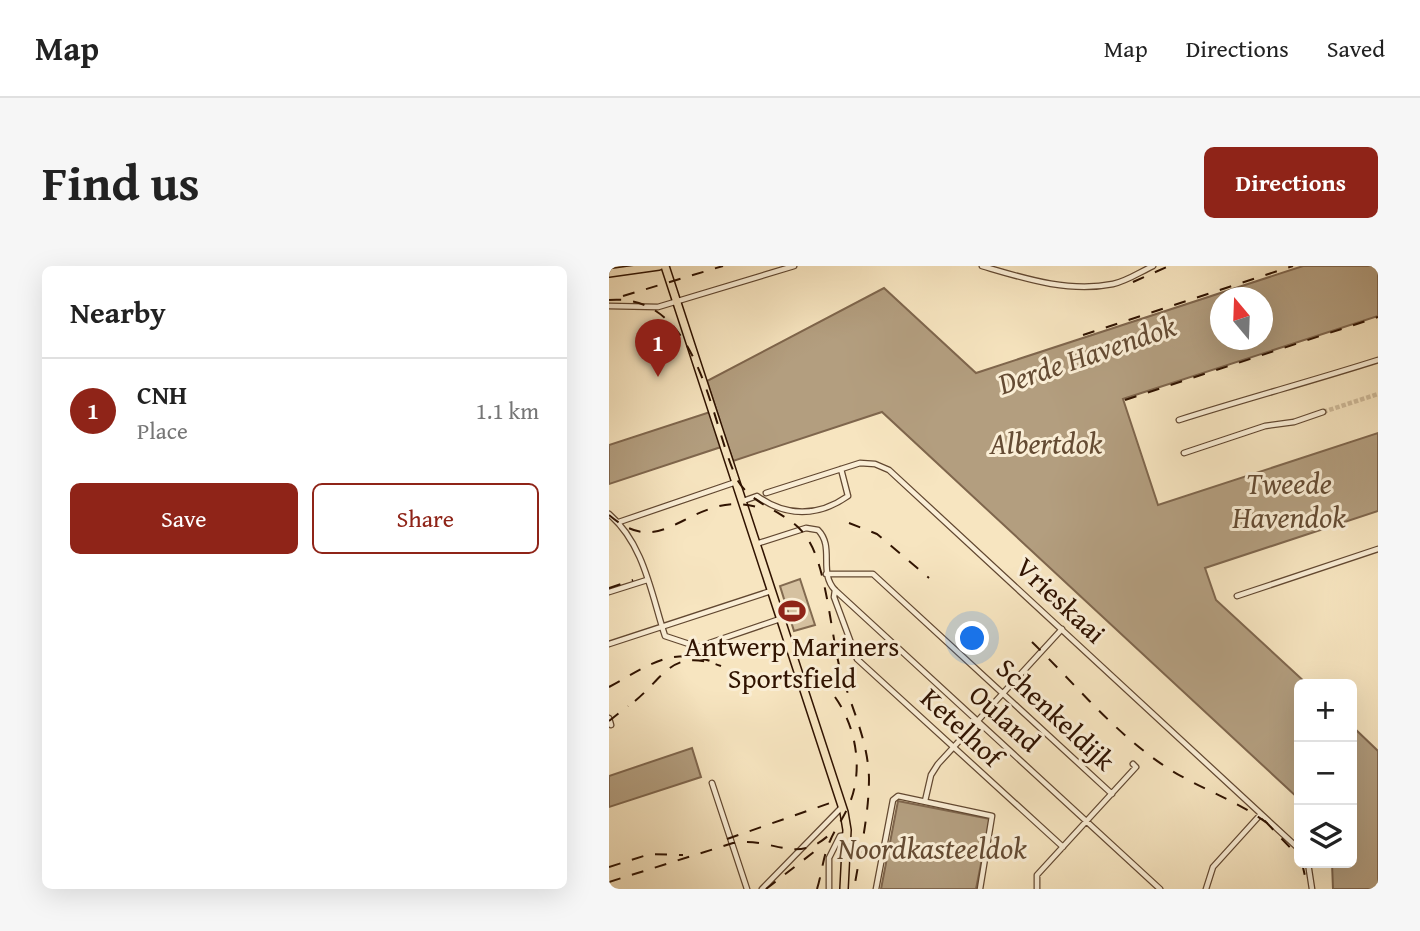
<!DOCTYPE html>
<html lang="en">
<head>
<meta charset="utf-8">
<style>
  :root { --surface:#fff; --page:#f6f6f6; --text:#222; --muted:#767676; --line:#e0e0e0; --accent:#8f2418 }
  body { margin:0; font-family:"Gentium Book Plus",serif; background:var(--page); color:var(--text) }
  .controls { position:absolute; right:21px; bottom:21px; display:grid; overflow:hidden; border-radius:10px; box-shadow:0 7px 28px #0002 }
  .controls button { width:63px; height:63px; display:grid; place-items:center; padding:0; border:0; border-bottom:2px solid var(--line); background:var(--surface); color:var(--text); font:35px sans-serif }
  .compass { position:absolute; left:601px; top:21px; width:63px; height:63px; border-radius:50%; background:var(--surface); box-shadow:0 7px 28px #0002; rotate:341deg }
  .you { position:absolute; left:364px; top:373px; width:24px; height:24px; margin:-18px; border:5px solid #fff; border-radius:50%; background:#1a73e8; box-shadow:0 0 0 10px #1a73e833 }
  .badge { display:grid; place-items:center; width:46px; height:46px; border-radius:50%; background:var(--accent); color:#fff; font-size:23px; font-weight:700 }
  .pin { position:absolute; translate:-50% -58px; filter:drop-shadow(0 2px 4px #0008) }
  .pin::after { content:''; position:absolute; top:37px; width:24px; height:21px; background:inherit; clip-path:polygon(0 0,100% 0,50% 100%) }
  .list { margin:0; padding:0; list-style:none }
  h2 { display:flex; justify-content:space-between; align-items:center; height:91px; margin:0; padding:0 28px; font-size:30px }
  h2 small { font-size:23px; font-weight:400; color:var(--muted) }
  .list li { display:grid; grid-template-columns:46px 1fr auto; gap:21px; align-items:center; box-sizing:border-box; height:105px; padding:0 28px; border-top:2px solid var(--line) }
  .list b { display:block; font-size:26px; white-space:nowrap }
  .list p { margin:0; font-size:23px; white-space:nowrap; color:var(--muted) }
  .list em { font-size:23px; font-style:normal; color:var(--muted) }
  .actions { display:flex; gap:14px; padding:21px 28px }
  .actions a { flex:1; padding:16px 0; border:2px solid var(--accent); border-radius:10px; text-align:center; font-size:24px; color:var(--accent) }
  .actions .main { background:var(--accent); color:#fff }
  .icon { flex:none; width:38px; height:38px; fill:none; stroke:currentColor; stroke-width:2; stroke-linecap:round; stroke-linejoin:round }
  .map { position:relative; flex:none; width:769px; height:623px; overflow:hidden; border-radius:10px }
  header { display:flex; align-items:center; gap:42px; box-sizing:border-box; height:98px; padding:0 35px; background:var(--surface); border-bottom:2px solid var(--line) }
  header strong { font-size:33px }
  nav { display:flex; gap:38px; margin-inline-start:auto; font-size:24px }
  .intro { display:flex; align-items:center; justify-content:space-between; box-sizing:border-box; height:168px; padding:0 42px }
  h1 { margin:0; font-size:49px }
  .button { padding:18px 32px; border-radius:10px; background:var(--accent); color:#fff; font-size:24px; font-weight:700 }
  main { display:flex; gap:42px; padding:0 42px }
  aside { flex:1; background:var(--surface); border-radius:10px; box-shadow:0 7px 28px #0002 }
  .map>svg:first-child { display:block }
</style>
</head>
<body>
<header>
<strong>Map</strong>
<nav><a>Map</a><a>Directions</a><a>Saved</a></nav>
</header>
<div class="intro"><h1>Find us</h1><a class="button">Directions</a></div>
<main>
<aside>
<h2>Nearby<small></small></h2>
<ul class="list">
<li><span class="badge">1</span><div><b>CNH</b><p>Place</p></div><em>1.1 km</em></li>
</ul>
<div class="actions"><a class="main">Save</a><a>Share</a></div>
</aside>
<div class="map">
<svg width="769" height="623" viewBox="0 0 769 623">
  <rect width="100%" height="100%" fill="#f7e5c0"/>
  <filter id="stains"><feTurbulence type="fractalNoise" baseFrequency=".00286" numOctaves="4"/><feColorMatrix values="0 0 0 0 .2 0 0 0 0 .09 0 0 0 0 .02 0 0 0 .5 -.17"/></filter>
  <radialGradient id="worn" r=".72"><stop offset=".6" stop-color="#630" stop-opacity="0"/><stop offset="1" stop-color="#630" stop-opacity=".3"/></radialGradient>
  <path fill="#d5c1a0" stroke="#826a50" stroke-width="2" d="M 191,313 L 206,359 L 185,365 L 171,320 Z"/>
  <path fill="#b39e7f" stroke="#7f664d" stroke-width="2" fill-rule="evenodd" d="M 694,0 L 769,0 L 769,50 L 514,133 L 549,239 L 769,167 L 769,245 L 596,302 L 607,334 L 698,418 L 690,418 L 690,533 L 273,146 L 124,195 L 115,168 L 108,170 L 112,181 L 0,218 L 0,179 L 101,146 L 104,157 L 111,155 L 98,115 L 275,22 L 367,107 ZM 612,32 L 654,32 L 654,74 L 612,74 Z
    M 743,460 L 769,485 L 769,623 L 724,623 L 723,597 L 743,597 Z
    M 83,482 L 92,511 L 0,541 L 0,510 Z
    M 289,535 L 381,553 L 367,623 L 272,623 Z"/>
  <g fill="none" stroke-linecap="round" stroke-linejoin="round">
    <path stroke="#cfbb9a" stroke-width="4.5" stroke-dasharray="4.5 2" stroke-linecap="butt" d="M 714,146 L 769,128"/>
    <defs>
      <path id="minor" d="M 373,0 C 414,12 459,27 504,18 C 518,15 531,6 544,0
        M 0,40 L 49,41 L 185,0
        M 570,154 C 636,133 703,115 769,94
        M 575,187 L 656,160 L 685,156 L 714,146
        M 157,227 L 251,197 L 266,198 L 280,204 L 690,583
        M 134,235 L 148,230 C 177,251 209,251 239,230 L 232,203
        M 0,248 C 35,278 42,327 56,370 L 89,381 L 171,353
        M 10,256 L 127,216
        M 147,278 L 197,262 L 209,264 C 226,281 209,306 226,324 L 551,623
        M 217,308 L 264,308 L 503,528
        M 226,324 L 225,331 L 248,393 L 454,581
        M 0,326 L 38,314
        M 628,330 L 769,283
        M 0,378 L 162,325
        M 0,452 L 2,459
        M 103,517 L 138,623
        M 316,535 L 322,509 L 329,498 L 453,363
        M 699,597 L 703,623
        M 153,623 L 233,541
        M 220,623 L 220,592 L 231,570 L 238,569
        M 267,623 L 284,534 L 289,530 L 383,550 L 371,623
        M 428,623 L 428,609 L 527,501 L 524,498
        M 597,623 L 604,601 L 652,548"/>
      <path id="major" d="M 56,0 L 235,546 L 238,564 L 235,623
        M 0,7 L 50,0"/>
    </defs>
    <use href="#minor" stroke="#624831" stroke-width="7"/>
    <use href="#major" stroke="#301301" stroke-width="10"/>
    <use href="#minor" stroke="#faeed6" stroke-width="4.5"/>
    <use href="#major" stroke="#f7e5c0" stroke-width="7"/>
    <path stroke="#301301" stroke-width="2" stroke-dasharray="12 12" stroke-linecap="butt" d="M 524,16 L 560,0
      M 14,30 L 114,0
      M 0,34 C 89,27 100,149 126,209 C 141,243 183,244 200,275 C 217,303 222,365 230,399 C 240,437 259,472 260,512 C 260,549 251,587 245,623
      M 474,69 L 684,0
      M 516,134 L 769,51
      M 0,249 C 44,287 66,252 107,241 C 123,236 140,238 155,243
      M 240,257 L 268,268 L 320,312
      M 0,322 L 24,314
      M 423,376 C 465,417 505,466 554,499 C 589,523 626,532 662,560
      M 0,421 C 34,403 61,380 101,395
      M 26,435 C 57,409 63,382 112,400
      M 0,455 L 19,440
      M 656,555 L 690,591
      M 118,573 L 221,537
      M 693,597 L 696,610
      M 0,601 L 41,588 L 74,589
      M 0,616 L 124,577 C 166,570 189,603 226,563
      M 157,623 L 210,582
      M 208,623 C 213,607 214,590 221,575 C 226,563 234,553 239,541 C 255,507 248,462 226,431"/>
  </g>
  <defs>
    <symbol id="stadium-bare" viewBox="-9 -9 18 18"><path d="M0-5a6.5 5 0 1 0 0 10a6.5 5 0 1 0 0-10ZM-3.5-1.8h7v3.6h-7Z" fill="#8f2418" stroke="#faeed6" stroke-width="2.5" paint-order="stroke"/></symbol>
  </defs>
  <g fill-rule="evenodd">
    <use href="#stadium-bare" x="164" y="326" width="38" height="38"/>
  </g>
  <g text-anchor="middle" stroke-width="6" stroke-linejoin="round" paint-order="stroke">
    <g font-size="28" fill="#301301" stroke="#faeed6">
      <text transform="translate(452 334) rotate(43)" y="10">Vrieskaai</text>
      <text transform="translate(447 448) rotate(43)" y="10">Schenkeldijk</text>
      <text transform="translate(396 452) rotate(42)" y="10">Ouland</text>
      <text transform="translate(353 461) rotate(43)" y="10">Ketelhof</text>
    </g>
    <g font-size="28" fill="#301301" stroke="#faeed6">
      <text x="183" y="390">Antwerp Mariners<tspan x="183" dy="32">Sportsfield</tspan></text>
    </g>
    <g font-size="30" font-style="italic" fill="#644b33" stroke="#faeed6">
      <text transform="translate(478 89) rotate(-19)" y="10">Derde Havendok</text>
      <text x="437" y="188">Albertdok</text>
      <text x="680" y="228">Tweede<tspan x="680" dy="34">Havendok</tspan></text>
      <text x="323" y="593">Noordkasteeldok</text>
    </g>
  </g>
  <rect width="100%" height="100%" filter="url(#stains)"/>
  <rect width="100%" height="100%" fill="url(#worn)"/>
</svg>
<div class="controls">
<button>+</button>
<button>−</button>
<button><svg class="icon" aria-label="layers" viewBox="0 0 24 24"><path d="M12 4l9 5-9 5-9-5zM3 14l9 5 9-5"/></svg></button>
</div>
<svg class="compass" viewBox="-18 -18 36 36"><path d="M0-13l5 13h-10z" fill="#e53935"/><path d="M0 13l5-13h-10z" fill="#767676"/></svg>
<div class="you"></div>
<div class="pin badge" style="left:49px;top:111px">1</div>
</div>
</main>
</body>
</html>
